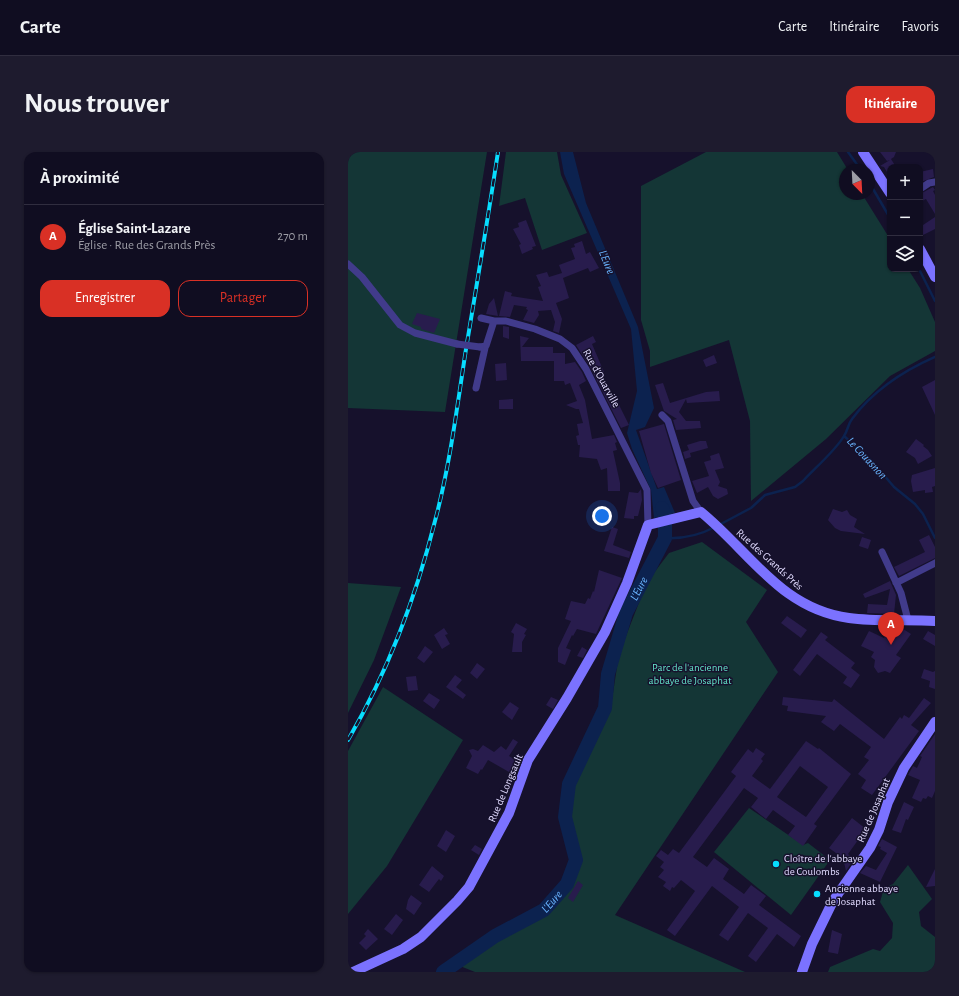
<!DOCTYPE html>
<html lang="fr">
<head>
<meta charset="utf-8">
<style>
  :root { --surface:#100d21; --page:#1e1b2e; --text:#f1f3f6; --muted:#9c9ca5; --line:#302d3f; --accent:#d93025 }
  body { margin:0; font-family:"Alegreya Sans",sans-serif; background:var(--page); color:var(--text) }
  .controls { position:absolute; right:12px; top:12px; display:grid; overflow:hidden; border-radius:8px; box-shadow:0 1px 3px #0004 }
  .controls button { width:36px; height:36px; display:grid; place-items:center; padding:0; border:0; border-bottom:1px solid var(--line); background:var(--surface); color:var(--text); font:20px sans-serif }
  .compass { position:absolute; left:491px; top:12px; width:36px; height:36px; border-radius:50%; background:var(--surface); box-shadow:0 1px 3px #0004; rotate:156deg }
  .you { position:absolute; left:254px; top:364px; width:14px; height:14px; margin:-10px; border:3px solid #fff; border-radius:50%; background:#1a73e8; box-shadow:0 0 0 6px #1a73e833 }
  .badge { display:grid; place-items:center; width:26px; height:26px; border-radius:50%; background:var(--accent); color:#fff; font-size:13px; font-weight:700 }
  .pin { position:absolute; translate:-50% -33px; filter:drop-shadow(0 1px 2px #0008) }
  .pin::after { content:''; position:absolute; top:21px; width:14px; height:12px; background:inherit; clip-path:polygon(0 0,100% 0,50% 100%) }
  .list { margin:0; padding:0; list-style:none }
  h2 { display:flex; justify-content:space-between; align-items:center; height:52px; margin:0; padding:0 16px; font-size:17px }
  h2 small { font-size:13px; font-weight:400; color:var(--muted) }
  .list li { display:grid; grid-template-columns:26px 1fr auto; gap:12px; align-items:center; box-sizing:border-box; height:64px; padding:0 16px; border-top:1px solid var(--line) }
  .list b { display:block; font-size:15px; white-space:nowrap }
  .list p { margin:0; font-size:13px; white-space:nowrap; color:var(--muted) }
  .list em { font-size:13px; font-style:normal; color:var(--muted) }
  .actions { display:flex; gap:8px; padding:12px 16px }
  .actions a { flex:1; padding:9px 0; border:1px solid var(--accent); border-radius:12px; text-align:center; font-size:14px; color:var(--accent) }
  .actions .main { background:var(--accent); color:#fff }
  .icon { flex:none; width:22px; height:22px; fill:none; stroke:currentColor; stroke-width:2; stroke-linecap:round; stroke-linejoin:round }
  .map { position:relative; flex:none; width:587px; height:820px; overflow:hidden; border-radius:12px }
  header { display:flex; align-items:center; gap:24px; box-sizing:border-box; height:56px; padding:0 20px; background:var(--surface); border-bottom:1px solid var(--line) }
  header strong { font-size:19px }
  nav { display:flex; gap:22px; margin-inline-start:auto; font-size:14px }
  .intro { display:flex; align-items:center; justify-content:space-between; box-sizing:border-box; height:96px; padding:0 24px }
  h1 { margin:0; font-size:28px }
  .button { padding:10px 18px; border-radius:12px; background:var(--accent); color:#fff; font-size:14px; font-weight:700 }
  main { display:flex; gap:24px; padding:0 24px }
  aside { flex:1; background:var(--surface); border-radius:12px; box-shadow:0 1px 3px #0004 }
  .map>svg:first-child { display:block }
</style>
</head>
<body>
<header>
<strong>Carte</strong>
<nav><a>Carte</a><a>Itinéraire</a><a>Favoris</a></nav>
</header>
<div class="intro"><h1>Nous trouver</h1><a class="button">Itinéraire</a></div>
<main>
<aside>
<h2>À proximité<small></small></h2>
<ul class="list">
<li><span class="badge">A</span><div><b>Église Saint-Lazare</b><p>Église · Rue des Grands Près</p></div><em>270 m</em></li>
</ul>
<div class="actions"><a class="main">Enregistrer</a><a>Partager</a></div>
</aside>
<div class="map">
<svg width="587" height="820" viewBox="0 0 587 820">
  <rect width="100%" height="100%" fill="#16112c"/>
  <path fill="#143636" d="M 0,0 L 139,0 L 97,260 L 0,256 Z
    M 158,0 L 209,0 L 213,23 L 239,81 L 194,98 L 177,46 L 151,54 Z
    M 358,0 L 489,0 L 500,18 L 497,18 L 497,42 L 514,42 L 542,87 L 542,117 L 560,117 L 572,136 L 587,170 L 587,199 L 542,224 L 478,287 L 403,349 L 402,269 L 381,188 L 302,215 L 302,199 L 293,168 L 293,34 Z
    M 354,390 L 419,438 L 398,470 L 430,520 L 267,763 L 397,820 L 127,820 L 112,814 L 151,787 L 198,761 L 221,734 L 232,710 L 223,667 L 227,632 L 263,554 L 271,502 L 299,430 L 321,401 Z
    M 0,431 L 53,435 L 26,508 L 0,561 Z
    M 35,535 L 115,588 L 39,714 L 0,762 L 0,599 Z
    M 401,656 L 455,693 L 460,691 L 482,708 L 443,763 L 366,700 Z
    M 560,713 L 584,747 L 571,760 L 573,774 L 587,785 L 587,820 L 480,820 L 482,815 L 525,797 L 532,799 L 544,786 L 545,771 L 532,750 L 536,736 L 545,732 Z"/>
  <path fill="#0c224f" d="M 212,0 L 225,0 L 238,51 L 290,175 L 306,256 L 297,275 L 288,278 L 309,337 L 316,335 L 327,361 L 306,366 L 303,338 L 284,297 L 279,281 L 289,239 L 283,177 L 216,22 Z"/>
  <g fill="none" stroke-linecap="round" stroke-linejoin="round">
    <path stroke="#0c224f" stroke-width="2.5" d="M 500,0 L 513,18
      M 521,30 L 542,66
      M 571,117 L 587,149
      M 496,284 L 524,309 L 546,335 L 567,352 L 575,362 L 587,386
      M 371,373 L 403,356 L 417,343 L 447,335 L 455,329 C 467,316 488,298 496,284 C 500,278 500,272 504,267 C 525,239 555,219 587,205
      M 317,386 C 335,387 350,384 367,375"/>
    <path stroke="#0c224f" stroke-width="14" id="s1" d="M 95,820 L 147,784 L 196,758 L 219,732 L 228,708 L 217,665 L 221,632 L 257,556 L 260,522 L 278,461 L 317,386 L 317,363 L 314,356"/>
  </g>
  <path fill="#281c4d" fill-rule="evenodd" d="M 532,0 L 548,0 L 546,5 L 543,7 L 548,15 L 542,15 L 542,25 L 536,15 L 532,14 L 542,8 L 539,9 Z
    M 585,17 L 586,25 L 573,30 L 572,20 Z
    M 585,35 L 587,38 L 585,39 L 587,43 L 587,62 L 578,47 L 572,50 L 572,42 Z
    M 587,65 L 587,77 L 575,83 L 572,75 Z
    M 178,68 L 188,94 L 184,95 L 185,97 L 174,102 L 171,93 L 173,92 L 165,77 L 171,75 L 170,71 Z
    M 234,89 L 238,102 L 242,100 L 251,116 L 242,120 L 240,116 L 215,126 L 221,146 L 208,151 L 214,167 L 211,181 L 205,179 L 207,170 L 203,158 L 190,159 L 191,163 L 186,171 L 175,168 L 180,158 L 178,157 L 179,155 L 166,153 L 162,165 L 151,164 L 157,139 L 164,141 L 163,144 L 195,149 L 190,135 L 193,134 L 188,123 L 199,120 L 201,125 L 214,121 L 211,113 L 227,107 L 223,96 L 227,95 L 226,92 Z
    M 146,146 L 150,164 L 138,162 L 141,152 Z
    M 69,161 L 92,167 L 86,181 L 73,177 L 73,175 L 64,172 Z
    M 155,174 L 161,175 L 161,187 L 155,185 Z
    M 172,184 L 181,186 L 174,195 L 205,195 L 205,201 L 217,201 L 217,212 L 227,210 L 234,220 L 238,229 L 231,233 L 237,248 L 244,287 L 266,283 L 269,290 L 267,291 L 269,298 L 265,299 L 272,331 L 272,339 L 260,339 L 259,316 L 253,318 L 249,307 L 231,305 L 232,293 L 230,293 L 228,284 L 231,283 L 229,272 L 235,271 L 231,257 L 228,257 L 218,253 L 229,249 L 222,231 L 217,233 L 216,229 L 206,229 L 206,209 L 173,209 Z
    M 245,184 L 248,190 L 244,192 L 256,220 L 252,221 L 264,245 L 268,243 L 272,255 L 281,273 L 273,276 L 242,215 L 228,193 Z
    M 366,203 L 369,211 L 358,215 L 355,208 Z
    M 158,211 L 159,228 L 148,229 L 147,212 Z
    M 587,228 L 587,263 L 574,235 Z
    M 315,231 L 322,251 L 358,240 L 371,239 L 372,249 L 339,251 L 338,247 L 331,260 L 338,269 L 352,269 L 353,276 L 328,278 L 325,268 L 329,267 L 316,259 L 307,233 Z
    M 165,247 L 165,257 L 151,257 L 151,248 Z
    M 316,272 L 333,328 L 310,336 L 303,321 L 291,279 Z
    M 568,287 L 576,293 L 575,294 L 580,298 L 584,304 L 570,312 L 567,306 L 558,300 Z
    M 352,289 L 358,289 L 360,296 L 342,301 L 343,305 L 337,307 L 335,300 L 341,298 L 339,293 Z
    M 371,301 L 376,316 L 367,318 L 372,330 L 370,334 L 379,337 L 380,342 L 370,347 L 365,344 L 360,335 L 349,341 L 344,329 L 361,324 L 356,310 L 363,308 L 362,304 Z
    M 587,316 L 587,334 L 584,335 L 585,340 L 577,341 L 577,338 L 565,340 L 563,329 L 564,323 Z
    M 293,337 L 294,348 L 290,364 L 286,364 L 286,367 L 276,366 L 281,340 L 290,341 Z
    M 485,357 L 494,360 L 499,358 L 502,363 L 509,367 L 506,375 L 517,382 L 493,379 L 487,376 L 480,368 Z
    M 264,375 L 270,377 L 265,393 L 283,400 L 281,406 L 256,399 Z
    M 581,383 L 587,395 L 587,406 L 551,424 L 546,415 L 577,400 L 571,388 Z
    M 514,385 L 523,388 L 520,397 L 511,394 Z
    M 251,418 L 274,426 L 248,482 L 229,477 L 225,484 L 224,483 L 218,496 L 223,498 L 217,513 L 210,510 L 210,496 L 223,469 L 217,467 L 223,449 L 237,452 L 240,446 L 242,447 L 245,439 L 246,440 Z
    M 542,429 L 548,443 L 546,462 L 519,461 L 520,452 L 539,453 L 542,437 L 517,446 L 515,442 Z
    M 439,464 L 459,478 L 453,486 L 433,471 Z
    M 168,471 L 179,477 L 176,482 L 178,483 L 174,490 L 174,500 L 164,500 L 166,482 L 163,480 Z
    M 552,475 L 563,482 L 548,503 L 553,506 L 542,521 L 537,519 L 530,521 L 526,515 L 527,508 L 523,505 L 526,500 L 513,494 L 521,479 L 536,486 L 541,478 L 547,482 Z
    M 96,476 L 100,482 L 97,483 L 102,492 L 94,497 L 86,483 Z
    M 580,479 L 587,483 L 587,494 L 575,487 Z
    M 473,480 L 480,485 L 477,488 L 507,511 L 503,516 L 512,523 L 503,536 L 495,531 L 499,525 L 469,502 L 452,524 L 445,518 Z
    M 77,494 L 85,500 L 76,511 L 69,506 Z
    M 234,495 L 239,498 L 235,506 L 229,504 Z
    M 129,511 L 137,517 L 129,527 L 122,521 Z
    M 576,517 L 585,520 L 587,519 L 587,537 L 581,535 L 582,529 L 573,526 Z
    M 107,523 L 114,528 L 108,535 L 118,543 L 115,547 L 98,535 Z
    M 68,524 L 70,538 L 60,539 L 58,525 Z
    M 81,541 L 92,548 L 86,557 L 75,549 Z
    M 203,545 L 210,548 L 205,557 L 198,553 Z
    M 435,545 L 484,550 L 486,547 L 536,587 L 552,565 L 554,567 L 556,563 L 561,566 L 576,546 L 583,551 L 563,573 L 571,579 L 524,643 L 513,636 L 518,628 L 510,622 L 521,608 L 516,605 L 523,595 L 492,572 L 486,579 L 473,570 L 478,564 L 439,559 L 440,554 L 434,553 Z
    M 162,550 L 171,556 L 164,568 L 154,560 Z
    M 587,582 L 587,639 L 584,646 L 580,644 L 578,647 L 575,646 L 573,650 L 564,646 L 572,628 L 560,623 L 565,614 L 569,616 L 574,605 L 572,604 Z
    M 165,587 L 170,590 L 161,604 L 171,610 L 166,618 L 161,620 L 140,608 L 134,618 L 133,617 L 130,622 L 118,616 L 124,604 L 121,598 L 125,597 L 130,599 L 135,593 L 146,600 L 153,594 L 158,598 Z
    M 458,589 L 470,597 L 471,596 L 503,622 L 466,672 L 469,674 L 455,694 L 440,683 L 447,674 L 425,658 L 418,667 L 403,655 L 410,646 L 396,636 L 345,705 L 359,715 L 366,706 L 381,717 L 375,727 L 396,742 L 403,733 L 418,744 L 411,753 L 453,784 L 446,795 L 429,782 L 408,810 L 400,804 L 420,776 L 400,761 L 380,789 L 371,783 L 391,755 L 364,734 L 327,784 L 319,778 L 347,739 L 333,728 L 326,736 L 324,735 L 322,739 L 315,734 L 318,730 L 310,725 L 316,718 L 312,715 L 316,710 L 308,704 L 313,698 L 320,703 L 325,697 L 331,701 L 388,624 L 383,620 L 400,597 L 405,601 L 408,596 L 417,602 L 413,607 L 415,609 L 404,624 L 422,637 ZM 452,614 L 480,635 L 458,665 L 429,645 Z
    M 556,650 L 566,655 L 560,668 L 558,667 L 553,681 L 544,678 Z
    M 504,666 L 518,677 L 500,702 L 506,707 L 498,719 L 495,706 L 481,696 Z
    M 98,678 L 107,684 L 98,700 L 89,694 Z
    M 534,687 L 549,695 L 532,730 L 512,721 L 518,714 L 528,718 L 539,701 L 532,697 L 533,695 L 530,694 Z
    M 127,693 L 134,697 L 131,703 L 123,698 Z
    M 84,714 L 96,724 L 93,729 L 91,727 L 81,740 L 71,733 Z
    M 587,717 L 587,734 L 578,735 Z
    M 230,729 L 235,733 L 225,750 L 220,746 Z
    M 63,743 L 74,751 L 66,763 L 58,757 L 60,748 Z
    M 48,762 L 55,768 L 44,783 L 36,777 Z
    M 20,777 L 30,787 L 18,798 L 11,791 L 18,784 L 16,782 Z
    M 484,778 L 494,782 L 490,802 L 480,800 Z"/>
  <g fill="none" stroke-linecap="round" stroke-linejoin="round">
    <path stroke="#413b8b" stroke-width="7" d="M 572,37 L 581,31 L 587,30
      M 0,112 L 14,125 L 52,173 L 67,181 L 109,192
      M 133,166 L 146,169
      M 132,195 L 138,194 L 146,169 L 158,169 L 187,177 L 212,187 L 224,196 L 238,217 L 299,338 L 300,373
      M 128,236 L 137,196
      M 314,263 L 320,269 L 345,349 L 353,360
      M 534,400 L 553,441 L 560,468
      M 548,431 L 587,411"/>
    <path stroke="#7b72ff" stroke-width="10" d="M 515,0 L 542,41
      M 572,97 L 587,125
      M 5,820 L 55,797 L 73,785 L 109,749 L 121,735 L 161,661 L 180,608 L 219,546 L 257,480 L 279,431 L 300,373 L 353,360 C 402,400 433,457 501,466 C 530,470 559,467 587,469
      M 454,820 L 464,792 L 485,749 L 522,696 L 531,678 L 540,650 L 556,616 L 587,570"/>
    <defs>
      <path id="rail" d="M 0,588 C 39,521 68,445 87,369 C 102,313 109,255 118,197 C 129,131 140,66 150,0"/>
    </defs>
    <use href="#rail" stroke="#07ddff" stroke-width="4"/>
    <use href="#rail" stroke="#16112c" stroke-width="2.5" stroke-dasharray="8" stroke-linecap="butt"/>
    <path stroke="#413b8b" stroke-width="7" d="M 109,192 L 132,195"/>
  </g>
  <g fill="#07ddff" stroke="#16112c" stroke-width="1.5">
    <circle cx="428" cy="712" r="4"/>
    <circle cx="469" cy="742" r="4"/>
  </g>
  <g text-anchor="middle" stroke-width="3" stroke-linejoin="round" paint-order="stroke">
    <g font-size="11" fill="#e1dbff" stroke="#16112c">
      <text transform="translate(254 226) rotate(61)" y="4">Rue d'Ouarville</text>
      <text transform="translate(422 407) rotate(42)" y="4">Rue des Grands Près</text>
      <text transform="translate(157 636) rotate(-67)" y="4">Rue de Longsault</text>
      <text transform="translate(525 658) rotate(-67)" y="4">Rue de Josaphat</text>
    </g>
    <g font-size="11" fill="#63e3c8" stroke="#16112c">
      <text x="342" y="519">Parc de l'ancienne<tspan x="342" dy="13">abbaye de Josaphat</tspan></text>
    </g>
    <g font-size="11" fill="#e1dbff" stroke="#16112c" text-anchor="start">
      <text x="436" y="710">Cloître de l'abbaye<tspan x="436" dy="13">de Coulombs</tspan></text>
      <text x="477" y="740">Ancienne abbaye<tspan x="477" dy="13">de Josaphat</tspan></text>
    </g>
    <g font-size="12" font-style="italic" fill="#69b4ff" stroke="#16112c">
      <text transform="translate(259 110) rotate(68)" y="4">L'Eure</text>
      <text transform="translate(519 306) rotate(47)" y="4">Le Couasnon</text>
      <text dy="4" stroke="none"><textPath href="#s1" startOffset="466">L'Eure</textPath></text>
      <text dy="4" stroke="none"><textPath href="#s1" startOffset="130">L'Eure</textPath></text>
    </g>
  </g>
</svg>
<div class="controls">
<button>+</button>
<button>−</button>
<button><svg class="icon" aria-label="layers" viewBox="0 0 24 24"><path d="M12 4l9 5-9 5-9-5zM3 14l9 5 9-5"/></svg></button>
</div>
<svg class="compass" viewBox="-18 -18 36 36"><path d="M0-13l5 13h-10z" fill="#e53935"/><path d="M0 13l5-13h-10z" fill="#9c9ca5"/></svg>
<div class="you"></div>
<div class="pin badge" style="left:543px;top:493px">A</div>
</div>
</main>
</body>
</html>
